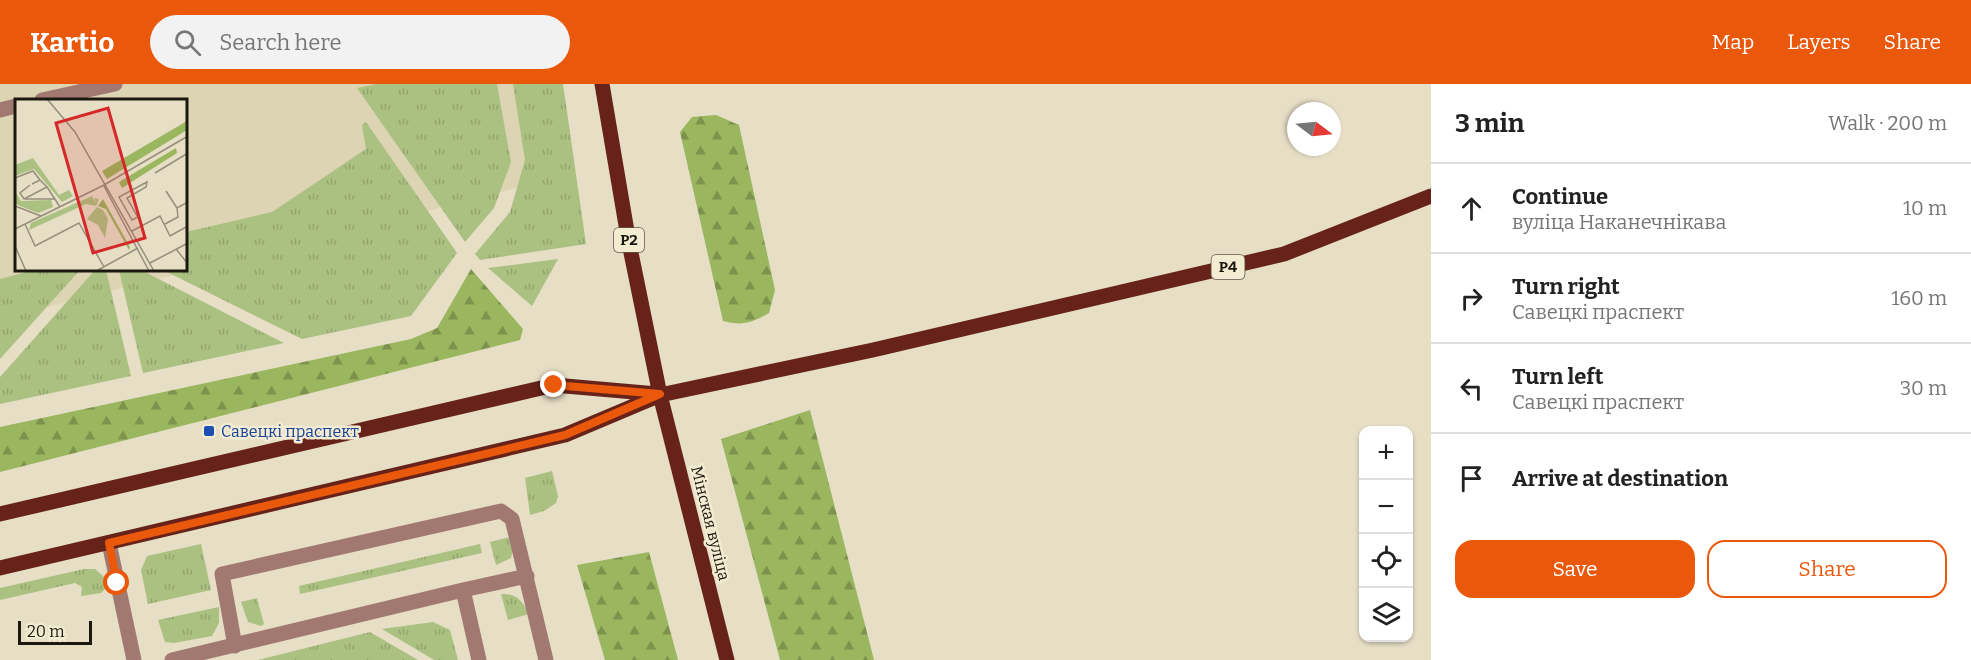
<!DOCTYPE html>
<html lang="en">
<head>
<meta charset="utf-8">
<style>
  :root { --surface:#fff; --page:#f2f2f2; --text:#222; --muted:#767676; --line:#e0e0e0; --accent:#ea580c }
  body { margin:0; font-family:Bitter,serif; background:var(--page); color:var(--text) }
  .controls { position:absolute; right:18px; bottom:18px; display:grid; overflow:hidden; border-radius:12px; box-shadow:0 2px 4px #0004 }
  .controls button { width:54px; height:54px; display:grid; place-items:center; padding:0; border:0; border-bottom:2px solid var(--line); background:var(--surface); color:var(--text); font:30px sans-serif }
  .compass { position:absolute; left:1287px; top:18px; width:54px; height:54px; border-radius:50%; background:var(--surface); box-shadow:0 2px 4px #0004; rotate:106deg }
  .scale { position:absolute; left:18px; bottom:15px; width:74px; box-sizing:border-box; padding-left:6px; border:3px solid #1b180f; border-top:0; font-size:16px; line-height:21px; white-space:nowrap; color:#1b180f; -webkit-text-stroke:4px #f3ecd2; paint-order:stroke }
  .stop { position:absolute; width:18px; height:18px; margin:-14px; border:4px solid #ea580c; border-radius:50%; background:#fff }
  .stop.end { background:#ea580c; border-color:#fff; box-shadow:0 2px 6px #0008 }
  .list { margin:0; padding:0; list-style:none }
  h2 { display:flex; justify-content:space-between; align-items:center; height:78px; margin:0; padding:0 24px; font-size:26px }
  h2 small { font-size:20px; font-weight:400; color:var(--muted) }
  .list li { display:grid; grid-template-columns:39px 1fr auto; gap:18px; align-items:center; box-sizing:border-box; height:90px; padding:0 24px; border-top:2px solid var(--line) }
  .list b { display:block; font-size:22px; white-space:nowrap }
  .list p { margin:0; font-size:20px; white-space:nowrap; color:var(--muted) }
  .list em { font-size:20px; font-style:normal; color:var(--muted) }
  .actions { display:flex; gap:12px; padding:18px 24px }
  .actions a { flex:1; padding:14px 0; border:2px solid var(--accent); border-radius:18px; text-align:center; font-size:21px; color:var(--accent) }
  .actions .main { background:var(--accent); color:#fff }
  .icon { flex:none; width:33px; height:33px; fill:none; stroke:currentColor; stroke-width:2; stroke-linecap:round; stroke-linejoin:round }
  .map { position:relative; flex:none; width:1431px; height:576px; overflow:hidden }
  header { display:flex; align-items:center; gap:36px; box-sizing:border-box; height:84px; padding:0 30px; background:var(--accent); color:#fff }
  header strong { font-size:28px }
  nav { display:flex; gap:33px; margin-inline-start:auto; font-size:21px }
  .search { width:420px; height:54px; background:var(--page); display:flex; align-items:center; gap:15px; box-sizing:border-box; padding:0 21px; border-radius:33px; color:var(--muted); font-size:22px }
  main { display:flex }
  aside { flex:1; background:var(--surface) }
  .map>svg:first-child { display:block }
</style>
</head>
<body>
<header>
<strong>Kartio</strong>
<div class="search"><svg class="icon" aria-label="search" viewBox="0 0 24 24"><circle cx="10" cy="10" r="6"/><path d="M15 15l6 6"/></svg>Search here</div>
<nav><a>Map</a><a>Layers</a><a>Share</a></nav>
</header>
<main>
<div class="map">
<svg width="1431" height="576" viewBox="0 0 1431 576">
  <defs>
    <pattern id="grass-tufts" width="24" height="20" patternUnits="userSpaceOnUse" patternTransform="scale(1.5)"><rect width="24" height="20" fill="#abc181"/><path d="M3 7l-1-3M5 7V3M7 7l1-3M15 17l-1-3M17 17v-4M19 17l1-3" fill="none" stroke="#93a56e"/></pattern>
    <pattern id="forest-firs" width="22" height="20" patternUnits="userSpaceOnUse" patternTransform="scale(1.5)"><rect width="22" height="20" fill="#9ab65f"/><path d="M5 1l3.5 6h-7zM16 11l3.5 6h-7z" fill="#7d934d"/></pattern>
  </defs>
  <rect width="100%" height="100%" fill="#e6dec5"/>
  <path fill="#ddd4b3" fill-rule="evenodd" d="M 0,0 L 534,0 L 548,96 L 0,235 ZM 16,16 L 186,16 L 186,186 L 16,186 Z"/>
  <path fill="url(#grass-tufts)" d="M 376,0 L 497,0 L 511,78 L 494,124 L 465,158 L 357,4 Z
    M 513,0 L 563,0 L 586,160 L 480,176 L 475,170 L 510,128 L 525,76 Z
    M 366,38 L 457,169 L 411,232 L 302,255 L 163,186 L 186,186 L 186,148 L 272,128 L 366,65 L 362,41 Z
    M 558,175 L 532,222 L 488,184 Z
    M 34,186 L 80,186 L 0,275 L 0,195 Z
    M 95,186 L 106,186 L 131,292 L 0,320 L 0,293 Z
    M 119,186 L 141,186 L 284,259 L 143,289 Z
    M 552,387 L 558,412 L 556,419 L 544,427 L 530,431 L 525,394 Z
    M 510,453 L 513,465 L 511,474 L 496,481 L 490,458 Z
    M 201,460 L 211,506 L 148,520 L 141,486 L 147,472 Z
    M 480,460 L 482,469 L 300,510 L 299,502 Z
    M 84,485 L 95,485 L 104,493 L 106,504 L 101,509 L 81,512 L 82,503 L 75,499 L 0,516 L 0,504 Z
    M 501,510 C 516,509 523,517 529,530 L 508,536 Z
    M 257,514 L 264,540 L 261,542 L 248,538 L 241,518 Z
    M 219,523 L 219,539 L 212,552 L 174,559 L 165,558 L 158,536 Z
    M 433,538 L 450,546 L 458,576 L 434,576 L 382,545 Z
    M 370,548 L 418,576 L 258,576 Z"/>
  <path fill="url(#forest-firs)" d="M 716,31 L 739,41 L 775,206 L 769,229 C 752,239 742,242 723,237 L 680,48 L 692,33 Z
    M 471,185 L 523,245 L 520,256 L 0,388 L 0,343 L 411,255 L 437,244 Z
    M 810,326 L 874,576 L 780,576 L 721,355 Z
    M 649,468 L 678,576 L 605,576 L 577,481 Z"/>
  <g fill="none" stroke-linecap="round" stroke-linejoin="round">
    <path stroke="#a27971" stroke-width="15" d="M 42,16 L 115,0
      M 0,26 L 16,22
      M 109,459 L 134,576
      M 463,506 L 527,492
      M 235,562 L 222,490 L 501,427 L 512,435 L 546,576
      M 172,576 L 463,506 L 479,576"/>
    <path stroke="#672319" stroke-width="15" d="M 602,0 L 629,159 L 660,311 L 727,576
      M 0,430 L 554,301 L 657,310
      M 0,484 L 565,351 L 660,311 L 873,266 L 1284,170 L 1431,112"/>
  </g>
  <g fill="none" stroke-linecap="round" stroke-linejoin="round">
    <path stroke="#ea580c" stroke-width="8" d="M 117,499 L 109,459 L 565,351 L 660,310 L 554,301"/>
  </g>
  <rect fill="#1a4fb4" stroke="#f3ecd2" stroke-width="2" x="203" y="341" width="12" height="12" rx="3"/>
  <g text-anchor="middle" stroke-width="5" stroke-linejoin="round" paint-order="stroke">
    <g fill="#f3ecd2" stroke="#5c584a" stroke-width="1.5">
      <rect x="614" y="144" width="30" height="24" rx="4.5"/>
      <rect x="1211.5" y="171" width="33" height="24" rx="4.5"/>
    </g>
    <g font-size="15" font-weight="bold" fill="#1b180f">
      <text x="629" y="161">Р2</text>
      <text x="1228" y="188">Р4</text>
    </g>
    <g font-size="16" fill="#164399" stroke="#f3ecd2" text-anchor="start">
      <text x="221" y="353">Савецкі праспект</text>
    </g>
    <g font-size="16" fill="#1b180f" stroke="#f3ecd2">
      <text transform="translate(711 439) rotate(76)" y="6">Мінская вуліца</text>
    </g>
  </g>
  <g transform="translate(15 15)">
    <rect width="172" height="172" fill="#e6dec5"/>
    <path d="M 18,59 L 44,96 L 54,91 L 58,97 L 47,103 L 19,70 L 0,77 L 0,66 ZM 0,92 L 6,102 L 36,101 L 38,108 L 23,114 L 5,107 L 0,104 ZM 77,97 L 81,105 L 79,99 L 84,100 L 81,107 L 71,105 L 14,131 L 16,124 ZM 82,108 L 88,111 L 93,120 L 90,139 L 83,126 L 72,120 Z" fill="#abc181"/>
    <path d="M 172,22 L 172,31 L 92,80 L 87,72 ZM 161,49 L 162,54 L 107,89 L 104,83 ZM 88,100 L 115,148 L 114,151 L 91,110 L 83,107 Z" fill="#9ab65f"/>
    <path fill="none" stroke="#958f7c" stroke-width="1.5" d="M 32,0 L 60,33 L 139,172M 140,74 L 173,54M 0,79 L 18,72 L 25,81M 15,86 L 5,94 L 9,100 L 32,88 L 25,81 L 17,85M 89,87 L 134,172M 32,88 L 45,108M 151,92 L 162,109 L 173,103M 10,100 L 40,100M 0,107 L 26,117M 123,118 L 117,121 L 104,98 L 132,83 L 131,88 L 112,99 L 121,115 L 123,118 L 126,124 L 127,127M 10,125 L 20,147 L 64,124 L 89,168M 150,125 L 163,118 L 162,109M 0,130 L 89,86 L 173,37M 117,132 L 145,117 L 155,137 L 173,127M 0,147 L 11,172M 161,150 L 173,165M 135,164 L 173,144M 83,171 L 123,149"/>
    <path fill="#d62828" fill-opacity="0.15" stroke="#d62828" stroke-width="3" d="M 93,9 L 130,139 L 78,154 L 41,24 Z"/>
    <rect width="172" height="172" fill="none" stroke="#1b180f" stroke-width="3"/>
  </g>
</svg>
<div class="controls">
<button>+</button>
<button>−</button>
<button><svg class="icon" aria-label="locate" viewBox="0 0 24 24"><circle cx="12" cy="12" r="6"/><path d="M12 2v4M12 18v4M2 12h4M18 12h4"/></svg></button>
<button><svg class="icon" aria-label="layers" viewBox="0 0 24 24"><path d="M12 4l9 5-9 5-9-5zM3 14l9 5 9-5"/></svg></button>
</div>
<svg class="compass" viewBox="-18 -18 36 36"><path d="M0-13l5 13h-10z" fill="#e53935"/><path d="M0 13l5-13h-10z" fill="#767676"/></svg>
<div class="scale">20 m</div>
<div class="stop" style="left:117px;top:499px"></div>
<div class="stop end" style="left:554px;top:301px"></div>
</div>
<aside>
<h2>3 min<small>Walk · 200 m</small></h2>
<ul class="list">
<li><svg class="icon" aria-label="ahead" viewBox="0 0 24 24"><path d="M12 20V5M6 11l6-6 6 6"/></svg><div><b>Continue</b><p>вуліца Наканечнікава</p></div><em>10 m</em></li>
<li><svg class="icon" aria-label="right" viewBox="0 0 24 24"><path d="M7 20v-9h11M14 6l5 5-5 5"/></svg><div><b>Turn right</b><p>Савецкі праспект</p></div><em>160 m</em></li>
<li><svg class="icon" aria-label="left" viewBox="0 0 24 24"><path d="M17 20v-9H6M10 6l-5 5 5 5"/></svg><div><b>Turn left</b><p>Савецкі праспект</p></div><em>30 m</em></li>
<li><svg class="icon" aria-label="arrive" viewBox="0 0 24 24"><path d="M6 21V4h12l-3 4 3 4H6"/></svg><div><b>Arrive at destination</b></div></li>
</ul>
<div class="actions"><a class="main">Save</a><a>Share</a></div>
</aside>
</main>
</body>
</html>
